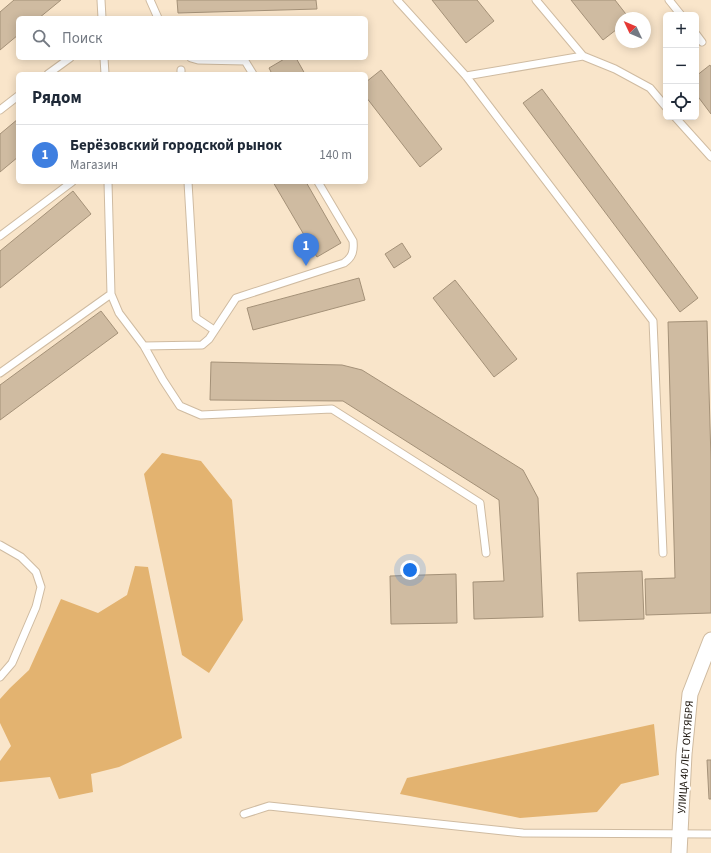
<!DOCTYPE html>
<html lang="ru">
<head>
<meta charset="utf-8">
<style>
  :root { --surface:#fff; --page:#f6f6f7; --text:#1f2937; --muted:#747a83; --line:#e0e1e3; --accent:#ea580c }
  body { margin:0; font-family:"Source Sans 3",sans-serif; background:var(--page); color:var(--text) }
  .controls { position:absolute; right:12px; top:12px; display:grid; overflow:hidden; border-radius:6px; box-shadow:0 2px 10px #0003 }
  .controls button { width:36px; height:36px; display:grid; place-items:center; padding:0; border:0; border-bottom:1px solid var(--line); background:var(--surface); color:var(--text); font:20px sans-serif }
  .compass { position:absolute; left:615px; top:12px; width:36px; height:36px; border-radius:50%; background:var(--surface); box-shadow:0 2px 10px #0003; rotate:314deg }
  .you { position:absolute; left:410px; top:570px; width:14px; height:14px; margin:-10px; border:3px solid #fff; border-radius:50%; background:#1a73e8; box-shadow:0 0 0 6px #1a73e833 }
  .badge { display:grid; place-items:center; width:26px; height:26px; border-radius:50%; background:var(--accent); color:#fff; font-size:13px; font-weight:700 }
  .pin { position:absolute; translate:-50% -33px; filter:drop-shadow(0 1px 2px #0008) }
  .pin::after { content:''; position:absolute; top:21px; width:14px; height:12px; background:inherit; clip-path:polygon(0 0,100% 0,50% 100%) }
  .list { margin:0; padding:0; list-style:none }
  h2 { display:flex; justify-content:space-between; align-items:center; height:52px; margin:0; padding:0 16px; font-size:17px }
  h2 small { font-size:13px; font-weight:400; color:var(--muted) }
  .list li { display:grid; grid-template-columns:26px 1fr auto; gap:12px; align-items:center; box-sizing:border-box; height:60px; padding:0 16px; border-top:1px solid var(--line) }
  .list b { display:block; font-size:15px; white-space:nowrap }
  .list p { margin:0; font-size:13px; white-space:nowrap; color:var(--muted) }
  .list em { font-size:13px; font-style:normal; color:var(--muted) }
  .icon { flex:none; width:22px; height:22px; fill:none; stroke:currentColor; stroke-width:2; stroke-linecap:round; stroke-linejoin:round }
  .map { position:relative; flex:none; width:711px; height:853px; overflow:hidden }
  .search { position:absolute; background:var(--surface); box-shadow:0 2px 10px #0003; left:16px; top:16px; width:352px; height:44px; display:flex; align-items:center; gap:10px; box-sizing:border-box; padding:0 14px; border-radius:6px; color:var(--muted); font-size:15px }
  .panel { position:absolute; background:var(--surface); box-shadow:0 2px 10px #0003; left:16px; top:72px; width:352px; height:112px; border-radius:6px }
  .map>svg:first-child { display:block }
</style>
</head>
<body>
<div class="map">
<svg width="711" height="853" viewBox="0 0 711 853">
  <rect width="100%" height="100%" fill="#f9e5ca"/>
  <path fill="#e3b370" d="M 162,453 L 201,461 L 232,500 L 243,620 L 209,673 L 182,655 L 144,474 Z
    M 135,566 L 148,567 L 182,738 L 119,767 L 91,774 L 93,792 L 59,799 L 50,777 L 0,782 L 0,761 L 11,746 L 0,723 L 0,699 L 10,688 L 29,670 L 61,599 L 98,613 L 127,595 Z
    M 654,724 L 659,775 L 621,784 L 597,812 L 520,818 L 400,794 L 407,778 Z"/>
  <path fill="#cfbba1" stroke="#a49178" d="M 14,0 L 61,0 L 39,18 L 18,18 L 18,35 L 0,50 L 0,12 Z
    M 177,0 L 316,0 L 317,9 L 178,13 Z
    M 432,0 L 477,0 L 494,21 L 466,43 Z
    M 571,0 L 615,0 L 629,18 L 621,18 L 621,26 L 603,40 Z
    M 286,58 L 296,58 L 305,74 L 272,74 L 269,68 Z
    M 710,65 L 711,67 L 711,114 L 696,94 L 696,76 Z
    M 381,70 L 442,149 L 420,167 L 366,97 L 366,82 Z
    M 542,89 L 698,298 L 680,312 L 523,103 Z
    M 18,119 L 18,157 L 0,172 L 0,134 Z
    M 273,182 L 306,182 L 341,243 L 317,257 Z
    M 73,191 L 91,214 L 0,288 L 0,251 Z
    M 402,243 L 411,257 L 394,268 L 385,254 Z
    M 359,278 L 365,300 L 253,330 L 247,308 Z
    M 455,280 L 517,359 L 494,377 L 433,298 Z
    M 101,311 L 118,333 L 0,420 L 0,385 Z
    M 707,321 L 711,460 L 711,613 L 646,615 L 645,579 L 675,578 L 668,322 Z
    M 211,362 L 342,365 L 362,370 L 523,470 L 538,498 L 543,617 L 474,619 L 473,582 L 504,581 L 499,500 L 343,401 L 210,400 Z
    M 642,571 L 644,619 L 579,621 L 577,573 Z
    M 456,574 L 457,623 L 391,624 L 390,576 Z
    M 707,760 L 711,760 L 711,799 L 709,799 Z"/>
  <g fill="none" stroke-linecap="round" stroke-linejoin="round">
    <defs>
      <path id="service" d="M 101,0 L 102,18
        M 150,0 L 158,18
        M 397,0 L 466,76 L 653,321 L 663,553
        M 536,0 L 583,56
        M 669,0 L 681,15
        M 696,34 L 702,42
        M 104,58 L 105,74
        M 191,58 L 198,60 L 245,61 L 253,74
        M 181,70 L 181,74
        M 48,74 L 70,58
        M 466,76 L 583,56 L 615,69 L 650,88 L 666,107
        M 0,110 L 18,96
        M 675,117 L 711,157
        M 108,182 L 111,294 L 119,313 L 144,346 L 202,345 L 209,339 L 236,298 L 344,263 C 353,257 354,250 353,241 L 318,182
        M 188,182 L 196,318 L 214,330
        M 0,236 L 72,182
        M 144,346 L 163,380 L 180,406 L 201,415 L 332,409 L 480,503 L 486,553
        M 0,373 L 111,294
        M 0,545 L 21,557 L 36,572 L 41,587 L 36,607 L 12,663 L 0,677
        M 244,814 L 269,806 L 523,833 L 711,834"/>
      <path id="minor" d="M 679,853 L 684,754 L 690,694 L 711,640"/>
    </defs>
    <use href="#service" stroke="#cfbba1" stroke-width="9"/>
    <use href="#minor" stroke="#cfbba1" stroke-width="17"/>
    <use href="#service" stroke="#fff" stroke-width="7"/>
    <use href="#minor" stroke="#fff" stroke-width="15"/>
  </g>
  <g text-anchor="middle" stroke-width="4" stroke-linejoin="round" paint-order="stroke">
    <g font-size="11" fill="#140d05" stroke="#fff">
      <text transform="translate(685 757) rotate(-86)" y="4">УЛИЦА 40 ЛЕТ ОКТЯБРЯ</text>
    </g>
  </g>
</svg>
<div class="controls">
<button>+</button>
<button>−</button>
<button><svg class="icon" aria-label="locate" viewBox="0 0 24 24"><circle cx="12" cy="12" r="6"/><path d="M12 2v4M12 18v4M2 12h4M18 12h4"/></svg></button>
</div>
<svg class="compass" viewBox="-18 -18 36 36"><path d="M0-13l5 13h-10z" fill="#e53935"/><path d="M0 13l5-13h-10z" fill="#747a83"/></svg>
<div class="you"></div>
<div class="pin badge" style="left:306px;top:266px;background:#3f7fe0">1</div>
<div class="search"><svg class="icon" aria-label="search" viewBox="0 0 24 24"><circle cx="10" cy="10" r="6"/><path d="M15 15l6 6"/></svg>Поиск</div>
<section class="panel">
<h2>Рядом<small></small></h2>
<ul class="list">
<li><span class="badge" style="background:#3f7fe0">1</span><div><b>Берёзовский городской рынок</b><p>Магазин</p></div><em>140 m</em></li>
</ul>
</section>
</div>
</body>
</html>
